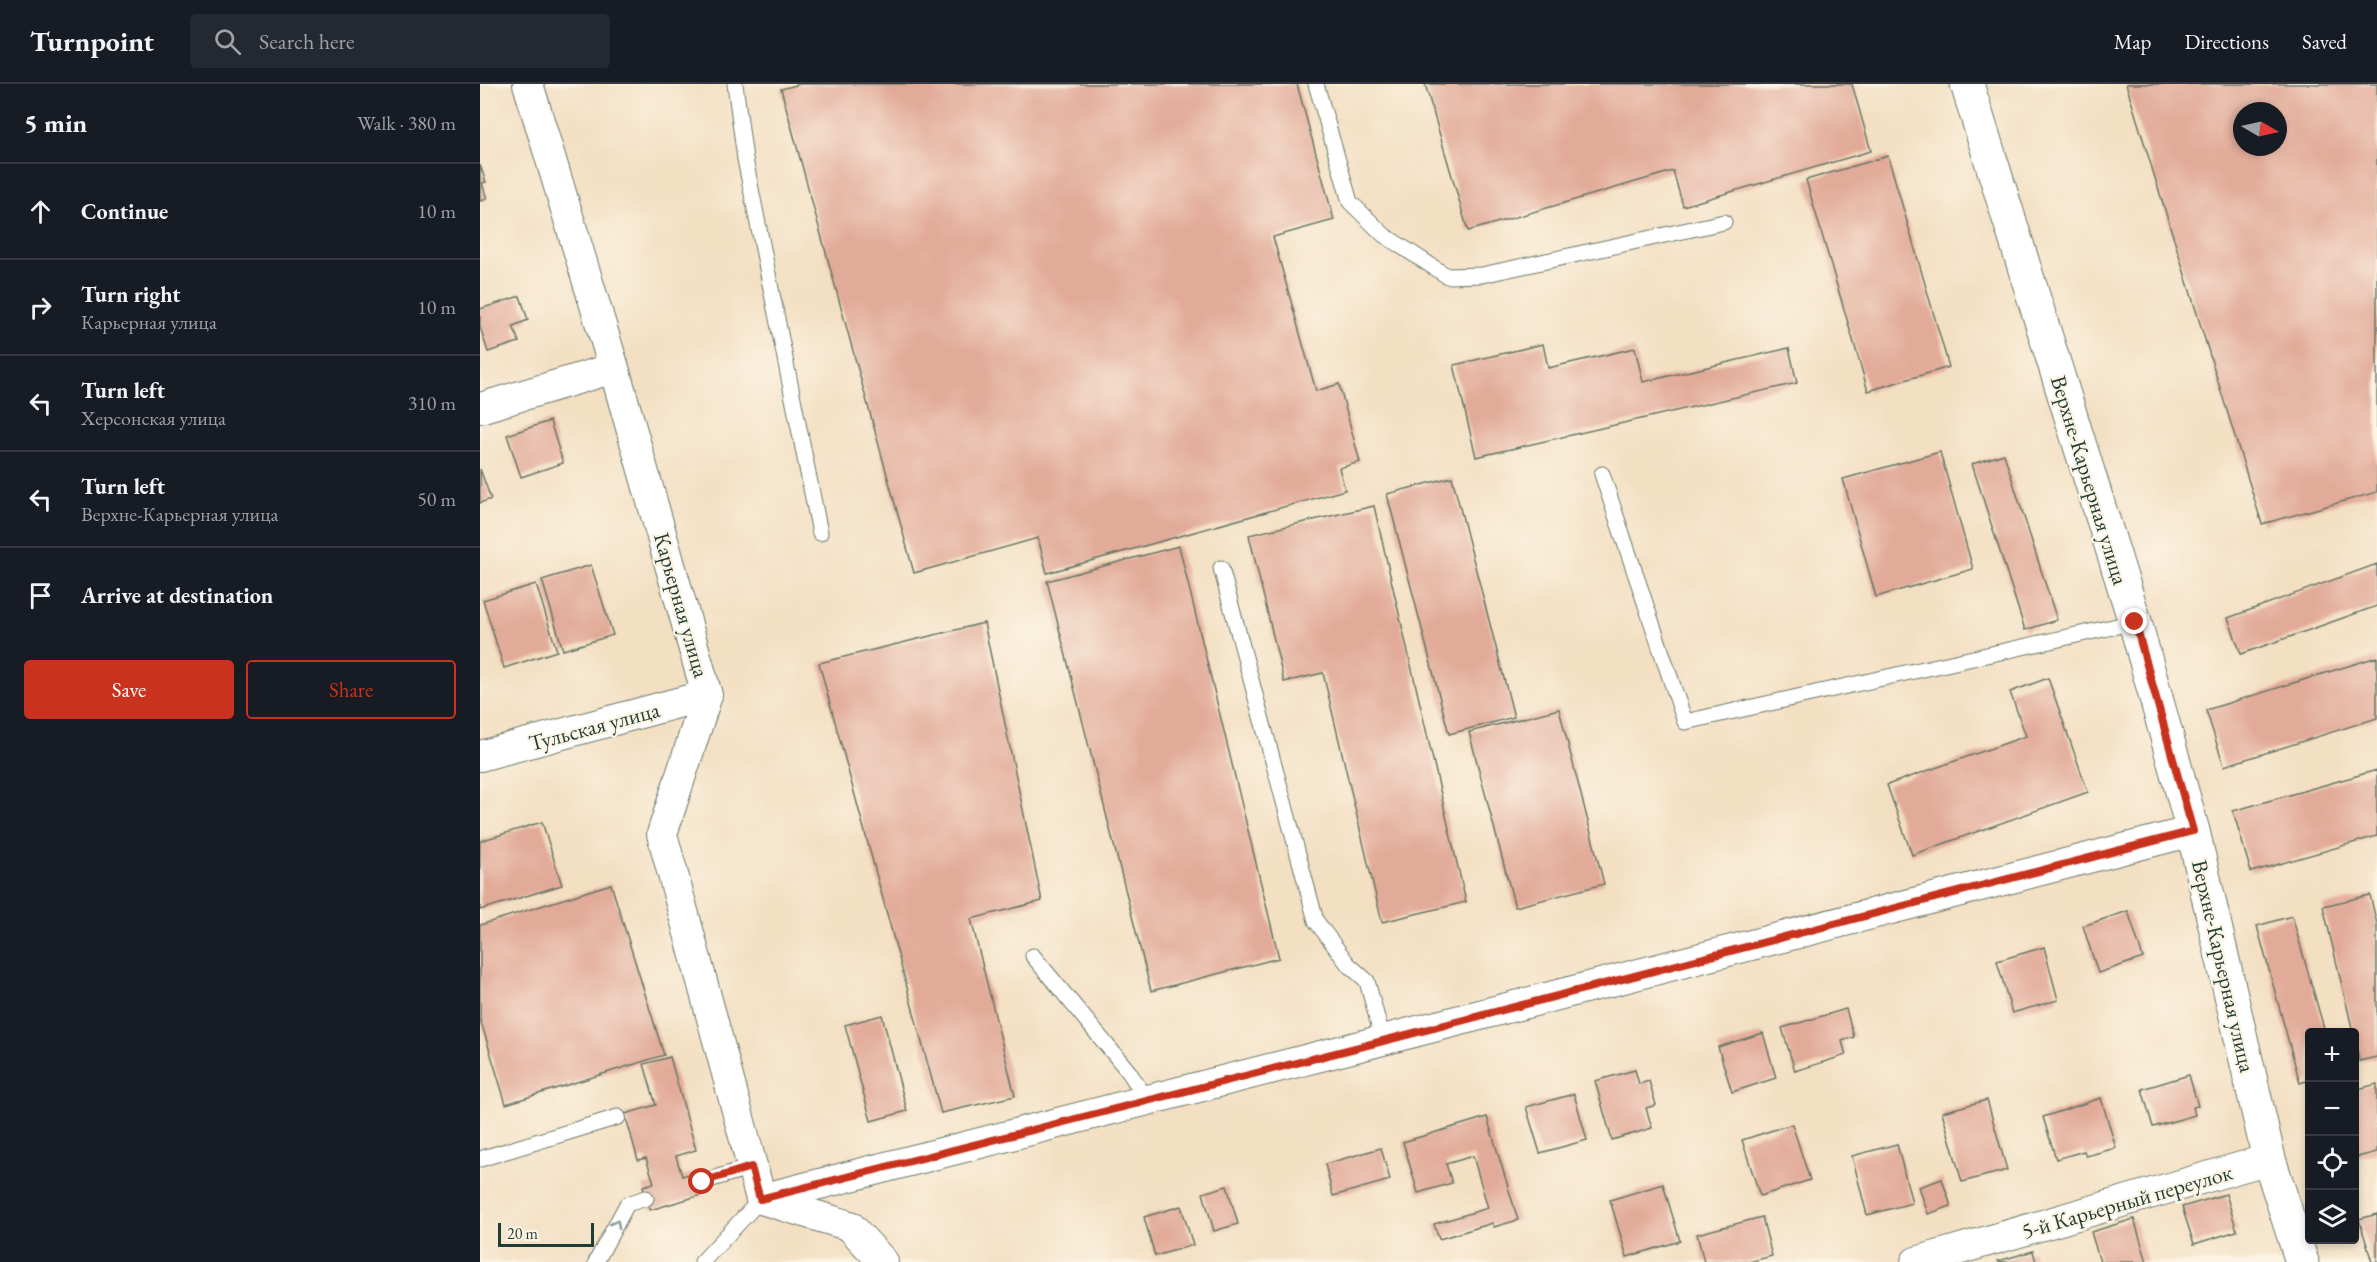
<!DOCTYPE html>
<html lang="en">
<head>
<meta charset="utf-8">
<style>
  :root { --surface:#171b24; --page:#242831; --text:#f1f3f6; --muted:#9ea1a6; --line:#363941; --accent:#c8321e }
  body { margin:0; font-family:"EB Garamond",serif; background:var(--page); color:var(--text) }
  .controls { position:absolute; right:18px; bottom:18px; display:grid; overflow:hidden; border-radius:6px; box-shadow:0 3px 9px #0003 }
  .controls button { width:54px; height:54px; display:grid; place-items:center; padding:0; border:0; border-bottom:2px solid var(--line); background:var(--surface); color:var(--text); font:30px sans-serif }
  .compass { position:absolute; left:1753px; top:18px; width:54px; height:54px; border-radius:50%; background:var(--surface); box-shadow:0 3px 9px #0003; rotate:99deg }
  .scale { position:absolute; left:18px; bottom:15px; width:96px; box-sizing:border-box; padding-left:6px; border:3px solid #1f3d34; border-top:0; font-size:16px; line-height:21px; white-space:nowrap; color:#1f3d34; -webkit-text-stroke:4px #fcf5e5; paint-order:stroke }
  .stop { position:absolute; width:18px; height:18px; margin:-14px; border:4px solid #c8321e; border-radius:50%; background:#fff }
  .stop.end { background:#c8321e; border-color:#fff; box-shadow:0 2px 6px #0008 }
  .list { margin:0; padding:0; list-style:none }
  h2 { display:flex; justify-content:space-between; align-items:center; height:78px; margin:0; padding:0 24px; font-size:26px }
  h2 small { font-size:20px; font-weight:400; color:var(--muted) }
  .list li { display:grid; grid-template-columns:39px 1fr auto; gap:18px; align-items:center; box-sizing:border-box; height:96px; padding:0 24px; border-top:2px solid var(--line) }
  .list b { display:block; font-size:22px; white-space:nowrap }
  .list p { margin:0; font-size:20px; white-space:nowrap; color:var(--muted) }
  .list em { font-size:20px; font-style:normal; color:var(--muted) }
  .actions { display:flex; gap:12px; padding:18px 24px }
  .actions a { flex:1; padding:14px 0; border:2px solid var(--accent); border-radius:6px; text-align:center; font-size:21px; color:var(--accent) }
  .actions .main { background:var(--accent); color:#fff }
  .icon { flex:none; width:33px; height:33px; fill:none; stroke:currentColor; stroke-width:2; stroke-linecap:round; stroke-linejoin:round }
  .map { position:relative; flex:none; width:1897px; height:1178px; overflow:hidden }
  header { display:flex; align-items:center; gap:36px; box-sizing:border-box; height:84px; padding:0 30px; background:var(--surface); border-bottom:2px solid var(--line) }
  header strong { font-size:28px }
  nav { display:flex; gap:33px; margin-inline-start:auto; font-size:21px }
  .search { width:420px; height:54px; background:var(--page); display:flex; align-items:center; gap:15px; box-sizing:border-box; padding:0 21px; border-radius:6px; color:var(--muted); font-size:22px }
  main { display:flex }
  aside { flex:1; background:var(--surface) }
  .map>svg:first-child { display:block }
</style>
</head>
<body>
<header>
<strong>Turnpoint</strong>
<div class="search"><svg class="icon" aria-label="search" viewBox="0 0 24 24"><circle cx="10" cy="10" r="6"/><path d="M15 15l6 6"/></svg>Search here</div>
<nav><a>Map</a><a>Directions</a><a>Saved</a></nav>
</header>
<main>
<aside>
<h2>5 min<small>Walk · 380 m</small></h2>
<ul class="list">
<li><svg class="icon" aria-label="ahead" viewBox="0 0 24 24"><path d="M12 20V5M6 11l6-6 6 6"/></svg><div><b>Continue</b></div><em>10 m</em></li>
<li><svg class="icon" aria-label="right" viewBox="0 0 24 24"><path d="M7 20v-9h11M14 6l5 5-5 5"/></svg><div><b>Turn right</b><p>Карьерная улица</p></div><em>10 m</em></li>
<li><svg class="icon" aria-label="left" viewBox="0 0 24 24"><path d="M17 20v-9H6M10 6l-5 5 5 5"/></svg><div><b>Turn left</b><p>Херсонская улица</p></div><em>310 m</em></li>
<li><svg class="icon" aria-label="left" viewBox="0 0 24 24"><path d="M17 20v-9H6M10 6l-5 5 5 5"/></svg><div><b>Turn left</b><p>Верхне-Карьерная улица</p></div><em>50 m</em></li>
<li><svg class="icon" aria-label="arrive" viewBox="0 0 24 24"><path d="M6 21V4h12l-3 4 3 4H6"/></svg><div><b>Arrive at destination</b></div></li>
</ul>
<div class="actions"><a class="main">Save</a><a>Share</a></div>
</aside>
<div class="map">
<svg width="1897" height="1178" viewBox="0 0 1897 1178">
  <rect width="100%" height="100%" fill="#fcf5e5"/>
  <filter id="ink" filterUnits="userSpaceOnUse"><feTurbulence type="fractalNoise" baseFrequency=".0167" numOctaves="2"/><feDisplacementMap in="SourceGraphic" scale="12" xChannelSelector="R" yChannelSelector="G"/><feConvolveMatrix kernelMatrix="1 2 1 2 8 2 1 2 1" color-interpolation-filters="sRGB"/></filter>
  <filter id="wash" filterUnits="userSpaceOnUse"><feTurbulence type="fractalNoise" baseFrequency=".008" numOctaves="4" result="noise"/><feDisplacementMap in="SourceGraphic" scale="24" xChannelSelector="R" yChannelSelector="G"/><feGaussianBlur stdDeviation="1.35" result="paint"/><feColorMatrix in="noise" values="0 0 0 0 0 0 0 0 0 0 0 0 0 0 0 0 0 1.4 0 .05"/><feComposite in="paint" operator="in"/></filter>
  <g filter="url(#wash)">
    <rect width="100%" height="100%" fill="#f3dfc2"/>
    <g id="blocks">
      <path fill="#e2aa99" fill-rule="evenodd" d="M 320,0 L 817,0 L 854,136 L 793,153 L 836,307 L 859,300 L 880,378 L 859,384 L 865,406 L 567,489 L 558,454 L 434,489 L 301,5 Z
        M 945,0 L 1372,0 L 1391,67 L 1203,122 L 1193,87 L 988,147 Z
        M 1646,0 L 1897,0 L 1897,408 L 1782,440 ZM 1762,27 L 1798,27 L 1798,63 L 1762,63 Z
        M 1408,72 L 1469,283 L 1388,307 L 1326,96 Z
        M 0,81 L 6,98 L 2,99 L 7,115 L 0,117 Z
        M 40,212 L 48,236 L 33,242 L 39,258 L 8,268 L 0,243 L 0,225 Z
        M 1063,260 L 1068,284 L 1155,264 L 1163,298 L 1309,264 L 1317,299 L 996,373 L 974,281 Z
        M 70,337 L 83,379 L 41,393 L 27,351 Z
        M 1460,368 L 1493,485 L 1396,513 L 1363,395 Z
        M 1524,370 L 1577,536 L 1545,546 L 1492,380 Z
        M 0,385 L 11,415 L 0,419 Z
        M 972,393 L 1034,633 L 969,650 L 907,410 Z
        M 894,422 L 986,818 L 902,838 L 843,589 L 804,598 L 769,451 Z
        M 699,462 L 799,874 L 671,907 L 567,497 Z
        M 1897,480 L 1897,522 L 1761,570 L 1748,534 Z
        M 111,481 L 133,551 L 83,566 L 62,496 Z
        M 56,500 L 77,567 L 24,584 L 3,516 Z
        M 504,539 L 562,817 L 491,835 L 535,1012 L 461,1029 L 339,579 Z
        M 1897,573 L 1897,634 L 1744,682 L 1726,626 Z
        M 1568,594 L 1608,708 L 1432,771 L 1407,701 L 1546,652 L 1530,608 Z
        M 1079,625 L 1124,800 L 1035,823 L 989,648 Z
        M 1897,686 L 1897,752 L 1771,788 L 1753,727 Z
        M 62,738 L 82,801 L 0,826 L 0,757 Z
        M 131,800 L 184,971 L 26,1020 L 0,935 L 0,841 Z
        M 1890,811 L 1897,840 L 1897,973 L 1879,977 L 1874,948 L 1873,948 L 1843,822 Z
        M 1648,827 L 1663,874 L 1618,889 L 1603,842 Z
        M 1812,832 L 1845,948 L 1830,948 L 1830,996 L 1820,999 L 1777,842 Z
        M 1564,863 L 1578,916 L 1532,929 L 1517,877 Z
        M 1366,925 L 1374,953 L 1362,957 L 1366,971 L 1315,987 L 1302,944 Z
        M 402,931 L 427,1027 L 391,1037 L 365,941 Z
        M 1283,949 L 1296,994 L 1252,1008 L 1238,963 Z
        M 190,973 L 216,1066 L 196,1072 L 202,1092 L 219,1087 L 225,1110 L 170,1126 L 163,1102 L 174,1099 L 166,1074 L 158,1076 L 145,1030 L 176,1021 L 164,980 Z
        M 1155,986 L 1159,1000 L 1169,997 L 1176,1021 L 1166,1024 L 1172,1044 L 1132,1056 L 1115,997 Z
        M 1709,991 L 1718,1022 L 1713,1023 L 1715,1031 L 1673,1043 L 1662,1005 Z
        M 1897,1000 L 1897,1068 L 1874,1074 L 1874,1006 Z
        M 1094,1010 L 1107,1056 L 1060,1069 L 1046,1023 Z
        M 1621,1014 L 1636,1064 L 1606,1072 L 1604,1067 L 1576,1075 L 1563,1033 Z
        M 1507,1016 L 1527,1086 L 1482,1098 L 1462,1028 Z
        M 1007,1033 L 1038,1136 L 1014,1143 L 1013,1139 L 959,1155 L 954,1140 L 1008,1124 L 993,1072 L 966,1080 L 972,1099 L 938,1109 L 923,1058 Z
        M 1312,1040 L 1330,1096 L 1280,1112 L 1262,1056 Z
        M 1417,1060 L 1432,1119 L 1387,1131 L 1372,1072 Z
        M 901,1064 L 910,1096 L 853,1112 L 845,1080 Z
        M 1462,1095 L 1471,1122 L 1448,1130 L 1439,1103 Z
        M 1183,1100 L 1200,1157 L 1147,1173 L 1130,1116 Z
        M 747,1102 L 758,1140 L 734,1147 L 723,1109 Z
        M 1746,1110 L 1757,1147 L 1714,1160 L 1702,1123 Z
        M 701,1122 L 713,1161 L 675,1172 L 664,1133 Z
        M 1897,1130 L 1897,1178 L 1892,1178 L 1879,1135 Z
        M 1282,1133 L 1292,1172 L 1269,1178 L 1224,1178 L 1217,1150 Z
        M 1654,1135 L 1667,1178 L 1620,1178 L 1611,1148 Z
        M 1553,1167 L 1556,1178 L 1519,1178 L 1518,1177 Z"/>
    </g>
  </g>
  <g filter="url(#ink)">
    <use href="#blocks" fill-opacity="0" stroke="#697666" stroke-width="1.5"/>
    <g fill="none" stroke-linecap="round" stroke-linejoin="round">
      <defs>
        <path id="service" d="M 255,0 L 265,75 L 340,449
          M 836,0 L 870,118 L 904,151 L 967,192 L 1002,191 L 1244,138
          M 1122,390 L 1205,638 L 1655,538
          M 741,484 L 836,837 L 868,880 L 887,897 L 903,956
          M 553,872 L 649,988 L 667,1016
          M 0,1075 L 138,1033
          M 222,1098 L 271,1083
          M 116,1178 L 147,1120 L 166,1114
          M 222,1178 L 281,1115"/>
        <path id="minor" d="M 48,0 L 134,284 L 227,611 L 182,750 L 281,1115
          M 0,324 L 134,284
          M 0,672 L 227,611
          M 281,1115 L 903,956 L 1713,747
          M 281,1115 L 370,1142 L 403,1178
          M 1436,1178 L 1789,1075"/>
        <path id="tertiary" d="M 1487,0 L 1655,538 L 1713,747 L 1789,1075 L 1822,1178"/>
      </defs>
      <use href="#service" stroke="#697666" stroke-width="17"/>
      <use href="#minor" stroke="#697666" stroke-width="32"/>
      <use href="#tertiary" stroke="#697666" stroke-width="35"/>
      <use href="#service" stroke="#fff" stroke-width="15"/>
      <use href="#minor" stroke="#fff" stroke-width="30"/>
      <use href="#tertiary" stroke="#fff" stroke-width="33"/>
    </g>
    <defs><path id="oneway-chevron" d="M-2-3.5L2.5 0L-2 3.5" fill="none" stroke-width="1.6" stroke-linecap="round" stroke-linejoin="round" transform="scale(1.5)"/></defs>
    <use stroke="#8f9e9a" href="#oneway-chevron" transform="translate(136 1140) rotate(-62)"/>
  </g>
  <g fill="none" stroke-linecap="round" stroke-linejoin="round" filter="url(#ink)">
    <path stroke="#c8321e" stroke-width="8" d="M 222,1098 L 271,1083 L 280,1115 L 903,957 L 1713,747 L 1655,538"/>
  </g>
  <g text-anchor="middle" stroke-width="4.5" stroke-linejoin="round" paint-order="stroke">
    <g font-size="22" fill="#1f3d34" stroke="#fcf5e5">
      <text transform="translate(1610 396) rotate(73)" y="8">Верхне-Карьерная улица</text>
      <text transform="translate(202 521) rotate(74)" y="8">Карьерная улица</text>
      <text transform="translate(114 642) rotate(-15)" y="8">Тульская улица</text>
      <text transform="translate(1744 882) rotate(77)" y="8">Верхне-Карьерная улица</text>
      <text transform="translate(1647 1117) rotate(-16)" y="8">5-й Карьерный переулок</text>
    </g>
  </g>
</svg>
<div class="controls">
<button>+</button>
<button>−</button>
<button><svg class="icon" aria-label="locate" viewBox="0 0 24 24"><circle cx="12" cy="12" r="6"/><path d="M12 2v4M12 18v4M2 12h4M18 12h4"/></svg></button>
<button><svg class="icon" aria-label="layers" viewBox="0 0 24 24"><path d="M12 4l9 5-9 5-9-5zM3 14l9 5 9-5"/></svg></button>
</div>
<svg class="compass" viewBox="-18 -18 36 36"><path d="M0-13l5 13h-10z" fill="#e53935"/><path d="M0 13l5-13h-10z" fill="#9ea1a6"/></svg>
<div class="scale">20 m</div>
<div class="stop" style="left:222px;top:1098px"></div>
<div class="stop end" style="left:1655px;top:538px"></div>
</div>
</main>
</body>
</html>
